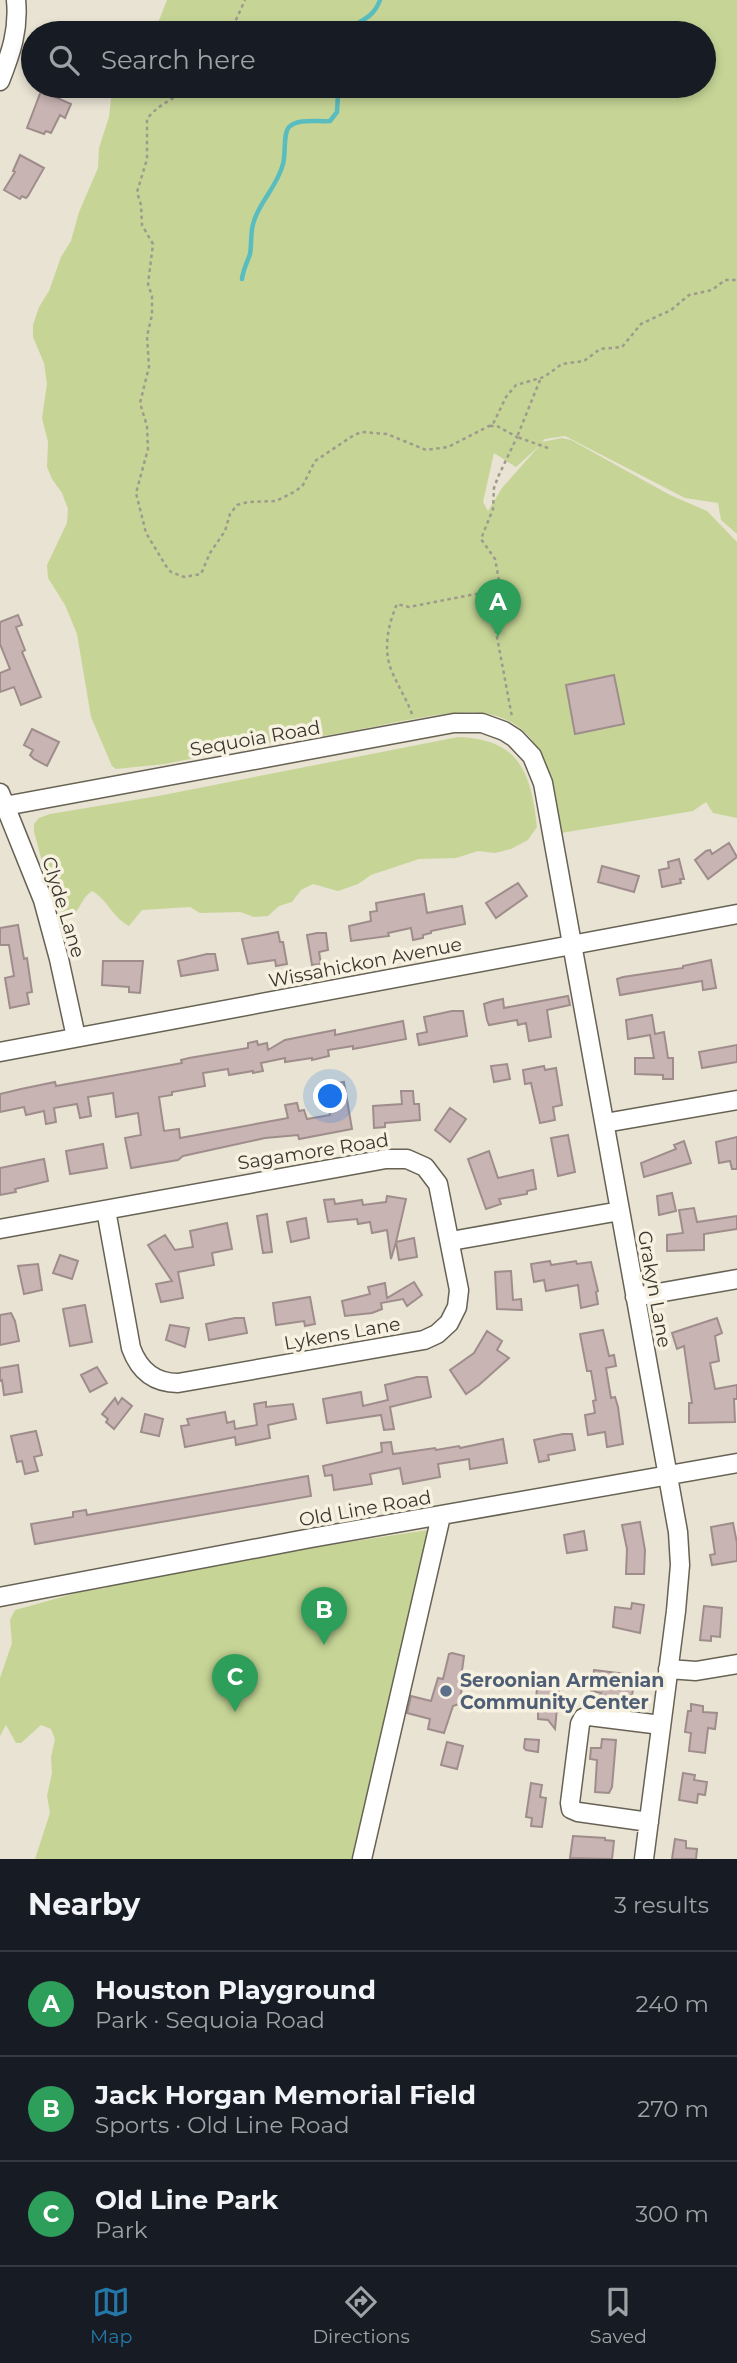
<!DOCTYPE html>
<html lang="en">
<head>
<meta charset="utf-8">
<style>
  :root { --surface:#171b24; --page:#242831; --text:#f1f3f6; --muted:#9ea1a6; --line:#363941; --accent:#2478a8 }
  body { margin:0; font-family:Montserrat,sans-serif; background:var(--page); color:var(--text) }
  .you { position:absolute; left:331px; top:1097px; width:24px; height:24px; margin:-18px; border:5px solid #fff; border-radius:50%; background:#1a73e8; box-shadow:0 0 0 10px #1a73e833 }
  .badge { display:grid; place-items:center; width:46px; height:46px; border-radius:50%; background:var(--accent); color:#fff; font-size:23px; font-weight:700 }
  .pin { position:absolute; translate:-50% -58px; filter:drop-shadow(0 2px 4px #0008) }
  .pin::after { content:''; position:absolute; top:37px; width:24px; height:21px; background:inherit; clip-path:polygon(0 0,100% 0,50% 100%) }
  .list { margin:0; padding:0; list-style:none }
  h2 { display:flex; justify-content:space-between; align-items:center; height:91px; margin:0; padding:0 28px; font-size:30px }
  h2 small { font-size:23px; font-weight:400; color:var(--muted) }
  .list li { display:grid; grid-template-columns:46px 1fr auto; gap:21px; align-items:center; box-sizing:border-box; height:105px; padding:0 28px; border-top:2px solid var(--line) }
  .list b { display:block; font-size:26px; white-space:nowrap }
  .list p { margin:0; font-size:23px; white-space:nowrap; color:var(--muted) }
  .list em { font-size:23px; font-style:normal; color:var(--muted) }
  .icon { flex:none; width:38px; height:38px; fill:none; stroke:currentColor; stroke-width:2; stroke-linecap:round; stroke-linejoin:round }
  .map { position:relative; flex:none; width:737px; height:1859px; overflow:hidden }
  .search { position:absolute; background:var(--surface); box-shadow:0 4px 10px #0003; left:21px; right:21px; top:21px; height:77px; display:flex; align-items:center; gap:18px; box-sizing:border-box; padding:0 24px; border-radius:38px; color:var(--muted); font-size:26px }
  .sheet { height:406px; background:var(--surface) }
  nav { display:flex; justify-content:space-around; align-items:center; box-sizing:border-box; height:98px; border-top:2px solid var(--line); background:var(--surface); font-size:19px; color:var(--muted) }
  nav a { display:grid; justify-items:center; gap:4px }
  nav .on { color:var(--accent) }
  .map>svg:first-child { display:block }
</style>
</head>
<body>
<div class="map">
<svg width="737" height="1859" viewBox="0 0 737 1859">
  <rect width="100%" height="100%" fill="#e8e3d3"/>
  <path fill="#c6d596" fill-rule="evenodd" d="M 167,0 L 737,0 L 737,534 L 721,520 L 718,503 L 685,498 L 565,436 L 545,439 L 542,442 L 562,438 L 571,440 L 670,495 L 707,511 L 737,542 L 737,818 L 713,813 L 706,802 L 693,811 L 561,833 C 556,810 555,781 544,759 C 513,697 458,711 402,721 C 372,727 342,733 312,738 L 309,723 L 305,730 L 273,742 L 165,764 L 116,769 L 112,766 L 91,717 L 77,634 L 65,605 L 48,578 L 47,565 L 67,523 L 68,509 L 62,493 L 52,479 L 47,467 L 48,442 L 42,418 L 47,384 L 44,363 L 33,337 L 33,325 L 39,307 L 49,291 L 61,257 L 71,241 L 79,212 L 98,168 L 99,148 L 109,117 L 112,91 L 117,86 L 704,86 L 704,33 L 154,33 ZM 540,445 L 502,488 L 488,511 L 483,502 L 494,453 L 516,467 Z
    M 458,737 C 520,739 531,773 537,827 L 528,840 L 511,849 L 495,853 L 478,851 L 456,858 L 419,859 L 371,875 L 358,884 L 338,891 L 313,884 L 301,890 L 292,902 L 279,906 L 268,916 L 254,917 L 240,912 L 200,913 L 190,907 L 142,910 L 129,926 C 112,917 108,900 92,891 L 86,896 L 74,915 L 66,916 C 51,906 40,851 34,832 L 34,824 L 39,818 L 50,814 L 158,796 Z
    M 428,1530 L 430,1532 L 427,1559 L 353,1859 L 35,1859 L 50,1813 L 47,1796 L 52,1773 L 51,1757 L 55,1739 L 51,1729 L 41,1725 L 21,1743 L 16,1743 L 6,1725 L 0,1736 L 0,1678 L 12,1643 L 10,1620 L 15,1610 L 80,1592 L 106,1588 L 107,1584 L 264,1555 Z"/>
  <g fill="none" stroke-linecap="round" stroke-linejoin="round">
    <path stroke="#59bdbf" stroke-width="4.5" d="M 343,33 C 357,21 373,20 380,0
      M 242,279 C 243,270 247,263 250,254 C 252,243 250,231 254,221 C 260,201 277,187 283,164 C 286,154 283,133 289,127 C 298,118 317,122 330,121 L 337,112 L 338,94 L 341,86"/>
  </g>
  <path fill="#c8b4b3" stroke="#9f8d8c" stroke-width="2" d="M 41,91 L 71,104 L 65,118 L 60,115 L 51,133 L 46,131 L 44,134 L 27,128 Z
    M 20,155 L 44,168 L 28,196 L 26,198 L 22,196 L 20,199 L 4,190 L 15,172 L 13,171 Z
    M 18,615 L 22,625 L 16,627 L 25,650 L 22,652 L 41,697 L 21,705 L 14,687 L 0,692 L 0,673 L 10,669 L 0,644 L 0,622 Z
    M 614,675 L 624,724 L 575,734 L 566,685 Z
    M 32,729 L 59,742 L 47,766 L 34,759 L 30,755 L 33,750 L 24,745 Z
    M 729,843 L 737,857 L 708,879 L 695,860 L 706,851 L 710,850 L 712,854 Z
    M 679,859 L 684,879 L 680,879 L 681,883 L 662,887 L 659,870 L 669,868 L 668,862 Z
    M 602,866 L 639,876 L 634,892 L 598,882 Z
    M 518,883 L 527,896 L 496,918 L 486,903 Z
    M 424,894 L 427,913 L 462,906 L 465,924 L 431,931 L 431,933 L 423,935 L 423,938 L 413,940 L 411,928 L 388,933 L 389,936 L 351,941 L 349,926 L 371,921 L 370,912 L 377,911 L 376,903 Z
    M 18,925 L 24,959 L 27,958 L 32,992 L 27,993 L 29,1004 L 10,1008 L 5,978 L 14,976 L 9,945 L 0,945 L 0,928 Z
    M 278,932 L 280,942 L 283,942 L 287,964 L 276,966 L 275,960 L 248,964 L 242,939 Z
    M 317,933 L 326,933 L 328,950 L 319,952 L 321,964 L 312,965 L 307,935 Z
    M 207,954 L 215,954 L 218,970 L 181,976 L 178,961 Z
    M 711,960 L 716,988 L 703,990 L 702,981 L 620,995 L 617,979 L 623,977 L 683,968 L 683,966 Z
    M 103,961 L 143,961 L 140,993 L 129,992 L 129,987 L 102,985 Z
    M 568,996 L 570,1005 L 547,1010 L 551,1037 L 529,1041 L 526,1023 L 518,1025 L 517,1020 L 489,1025 L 487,1020 L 484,1004 L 493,1001 L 503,999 L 504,1008 Z
    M 452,1011 L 463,1011 L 467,1036 L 419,1045 L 417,1034 L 427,1032 L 424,1017 Z
    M 652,1015 L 655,1034 L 664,1032 L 668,1058 L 673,1058 L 673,1079 L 663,1079 L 663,1075 L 635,1074 L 635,1058 L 654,1058 L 650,1035 L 628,1039 L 626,1020 Z
    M 403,1021 L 406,1039 L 353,1049 L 353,1046 L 328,1050 L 329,1056 L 312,1060 L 312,1058 L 285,1062 L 285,1058 L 261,1063 L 263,1071 L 253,1073 L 253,1071 L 229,1075 L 228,1069 L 203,1073 L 205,1086 L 172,1092 L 172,1095 L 159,1097 L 164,1131 L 179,1129 L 180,1138 L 288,1118 L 285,1105 L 297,1103 L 299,1111 L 304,1110 L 307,1119 L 330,1115 L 325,1085 L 344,1082 L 352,1129 L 299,1139 L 298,1135 L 265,1138 L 183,1156 L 178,1160 L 131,1168 L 125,1138 L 141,1135 L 138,1113 L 116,1117 L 113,1093 L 88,1097 L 91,1116 L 80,1118 L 77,1104 L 54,1108 L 56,1122 L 46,1124 L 44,1111 L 26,1115 L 24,1107 L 0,1112 L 0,1094 L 21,1089 L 55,1082 L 56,1086 L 182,1063 L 181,1060 L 189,1058 L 248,1048 L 248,1043 L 257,1041 L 258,1045 L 267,1043 L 268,1050 L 285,1040 L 335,1030 L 335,1035 Z
    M 737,1045 L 737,1062 L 702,1068 L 699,1052 Z
    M 507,1064 L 510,1079 L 494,1082 L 491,1066 Z
    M 544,1066 L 545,1070 L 556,1068 L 562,1105 L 553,1107 L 555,1120 L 540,1123 L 531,1083 L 525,1084 L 523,1070 Z
    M 401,1091 L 413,1091 L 414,1104 L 419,1104 L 420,1120 L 385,1123 L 385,1127 L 374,1128 L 373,1106 L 402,1104 Z
    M 450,1108 L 466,1119 L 450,1142 L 435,1130 Z
    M 568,1135 L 575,1172 L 558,1176 L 551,1138 Z
    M 737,1137 L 737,1169 L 732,1169 L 730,1161 L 719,1163 L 716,1142 Z
    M 684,1141 L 691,1163 L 644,1177 L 641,1163 L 676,1149 L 674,1145 Z
    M 103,1144 L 107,1168 L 70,1174 L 66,1151 Z
    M 489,1151 L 498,1178 L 533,1170 L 536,1189 L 527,1191 L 527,1194 L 499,1199 L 501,1204 L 486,1209 L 468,1159 Z
    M 44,1159 L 48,1181 L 15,1189 L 16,1192 L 0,1195 L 0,1168 Z
    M 672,1193 L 676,1211 L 659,1215 L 657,1196 Z
    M 387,1196 L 406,1199 L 396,1242 L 414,1238 L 417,1257 L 399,1260 L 396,1242 L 391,1259 L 387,1230 L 372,1233 L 370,1222 L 358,1224 L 357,1219 L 328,1222 L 324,1200 L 334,1199 L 335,1204 L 362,1200 L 363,1205 L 386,1202 Z
    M 694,1208 L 697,1222 L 737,1216 L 737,1229 L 704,1234 L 704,1250 L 667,1251 L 667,1235 L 683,1233 L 679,1210 Z
    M 267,1214 L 272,1252 L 263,1253 L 257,1216 Z
    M 306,1218 L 309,1238 L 291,1242 L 287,1222 Z
    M 227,1223 L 232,1249 L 212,1253 L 214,1265 L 178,1272 L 183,1298 L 161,1302 L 156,1284 L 172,1281 L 148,1245 L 165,1235 L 175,1250 L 193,1247 L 190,1231 Z
    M 60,1255 L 78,1261 L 72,1279 L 53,1273 Z
    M 550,1261 L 551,1265 L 576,1261 L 577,1264 L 591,1262 L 598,1291 L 596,1292 L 598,1304 L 581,1308 L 578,1285 L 546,1291 L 544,1280 L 534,1282 L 531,1264 Z
    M 38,1264 L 42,1290 L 24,1294 L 18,1266 Z
    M 511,1271 L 513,1300 L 521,1299 L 522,1310 L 497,1309 L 495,1272 Z
    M 414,1282 L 422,1295 L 407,1306 L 403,1299 L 381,1303 L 382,1309 L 372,1313 L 345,1316 L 342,1301 L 370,1294 L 368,1287 L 385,1283 L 387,1298 Z
    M 310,1297 L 315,1324 L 305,1326 L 304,1321 L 276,1325 L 273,1303 Z
    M 85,1305 L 92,1342 L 70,1346 L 63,1309 Z
    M 11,1313 L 15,1321 L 19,1341 L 0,1345 L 0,1315 Z
    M 235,1318 L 244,1318 L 247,1333 L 209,1340 L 206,1324 Z
    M 717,1318 L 722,1333 L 715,1336 L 719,1361 L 710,1363 L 715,1389 L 737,1385 L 737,1399 L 734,1399 L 735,1422 L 689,1423 L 689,1403 L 692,1403 L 684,1346 L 677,1349 L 672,1333 Z
    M 170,1325 L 189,1328 L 185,1347 L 166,1340 Z
    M 603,1330 L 609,1356 L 614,1355 L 616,1366 L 606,1368 L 611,1398 L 615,1397 L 618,1407 L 623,1444 L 607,1447 L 605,1432 L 588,1435 L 585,1415 L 595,1413 L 593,1401 L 596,1400 L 591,1371 L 587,1371 L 580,1334 Z
    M 487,1331 L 502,1341 L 497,1350 L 509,1358 L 479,1385 L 466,1394 L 450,1370 L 474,1353 Z
    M 18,1365 L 22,1392 L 4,1395 L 2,1380 L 0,1381 L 0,1368 Z
    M 97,1367 L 107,1383 L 90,1392 L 81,1375 Z
    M 417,1377 L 427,1377 L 431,1397 L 390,1407 L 394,1429 L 384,1430 L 381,1415 L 327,1423 L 323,1399 L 361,1392 L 363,1406 L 388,1400 L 385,1385 Z
    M 115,1398 L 118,1404 L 122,1398 L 132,1406 L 114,1429 L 106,1422 L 108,1419 L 102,1414 Z
    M 266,1402 L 266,1407 L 293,1404 L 296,1419 L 268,1425 L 270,1438 L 236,1445 L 235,1437 L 185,1447 L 181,1426 L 189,1425 L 187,1419 L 225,1412 L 227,1423 L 234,1421 L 235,1429 L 257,1425 L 254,1404 Z
    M 145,1414 L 163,1419 L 159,1436 L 141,1432 Z
    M 36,1431 L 42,1455 L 34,1457 L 38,1471 L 25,1474 L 22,1461 L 17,1462 L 11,1436 Z
    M 563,1434 L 572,1434 L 575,1450 L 548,1455 L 549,1460 L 539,1462 L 534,1440 Z
    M 503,1439 L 507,1463 L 470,1469 L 469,1459 L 438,1464 L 440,1477 L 403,1484 L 400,1468 L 370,1474 L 372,1484 L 334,1490 L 332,1475 L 325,1476 L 323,1466 L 382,1452 L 381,1443 L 391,1442 L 393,1454 L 435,1448 L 436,1450 L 459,1446 L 460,1448 Z
    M 308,1476 L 311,1496 L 35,1544 L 31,1524 L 73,1517 L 73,1512 L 86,1510 L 87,1515 Z
    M 640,1522 L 645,1550 L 644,1574 L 626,1574 L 627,1549 L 622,1525 Z
    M 733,1523 L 737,1543 L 737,1561 L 712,1565 L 710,1555 L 715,1554 L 711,1527 Z
    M 584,1531 L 587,1550 L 567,1553 L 564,1535 Z
    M 632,1603 L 644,1605 L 640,1633 L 613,1627 L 615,1607 L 631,1609 Z
    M 704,1606 L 722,1608 L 720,1637 L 711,1636 L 711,1641 L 700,1640 Z
    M 452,1653 L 464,1656 L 462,1671 L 465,1672 L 459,1704 L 453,1706 L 444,1733 L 428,1729 L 430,1719 L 407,1713 L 411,1696 L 431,1701 L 438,1678 L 443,1679 L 449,1654 Z
    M 594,1670 L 635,1675 L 632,1696 L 623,1695 L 623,1698 L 600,1695 L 601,1693 L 591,1691 Z
    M 537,1685 L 559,1687 L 555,1729 L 548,1720 L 538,1719 L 538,1705 L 536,1704 Z
    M 691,1704 L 703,1706 L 703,1712 L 717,1713 L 715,1729 L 708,1728 L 705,1753 L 689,1751 L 691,1733 L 685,1732 L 688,1711 L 691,1711 Z
    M 525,1739 L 539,1740 L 538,1752 L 526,1750 L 524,1748 Z
    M 602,1739 L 616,1740 L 612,1787 L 609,1793 L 595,1792 L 597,1760 L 590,1759 L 591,1748 L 601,1748 Z
    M 447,1742 L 463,1746 L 457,1769 L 441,1765 Z
    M 683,1773 L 695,1775 L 694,1780 L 707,1782 L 705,1795 L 698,1794 L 697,1803 L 679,1800 Z
    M 531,1783 L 542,1785 L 540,1797 L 546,1798 L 542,1827 L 531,1826 L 532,1818 L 526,1817 Z
    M 573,1836 L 605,1838 L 605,1840 L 614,1841 L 612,1859 L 570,1858 Z
    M 675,1839 L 686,1841 L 686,1848 L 697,1849 L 696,1859 L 672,1859 Z"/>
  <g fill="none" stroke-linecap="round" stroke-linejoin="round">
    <defs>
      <path id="minor" d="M 0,81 C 11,53 19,30 16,0
        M 0,793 L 43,900 L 59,959 L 76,1037
        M 0,807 L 454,723 L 482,723 L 504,731 L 515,738 L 532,756 L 543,783 L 678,1532 L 680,1565 L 676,1611 L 644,1859
        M 0,1052 L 737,914
        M 605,1123 L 737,1100
        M 0,1229 L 386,1159 L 407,1159 L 425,1167 L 438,1184 L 459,1290 L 457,1307 L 449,1323 L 437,1334 L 424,1340 L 178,1383 C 154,1383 139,1370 131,1348 L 106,1210
        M 451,1241 L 620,1211
        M 635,1297 L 737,1279
        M 0,1597 L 311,1538 L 737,1463
        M 668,1669 L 696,1671 L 737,1664
        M 649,1822 L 578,1812 L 571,1809 L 570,1803 L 580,1724 L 583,1718 L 589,1716 L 661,1725
        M 362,1859 L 441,1516"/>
    </defs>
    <use href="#minor" stroke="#676254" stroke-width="21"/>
    <path stroke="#9e9a8e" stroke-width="2.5" stroke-dasharray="3.5 3.5" stroke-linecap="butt" d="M 230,33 L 245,0
      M 191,86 C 176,99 160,102 147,119 L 147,159 L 137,192 L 141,205 L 142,225 L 153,244 L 148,284 L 152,296 L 152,315 L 147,336 L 149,367 L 140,403 L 147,426 L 148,449 L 136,493 L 146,533 L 166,566 L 171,572 L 184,577 L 201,574 L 210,553 L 225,531 L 230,514 L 237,505 L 248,502 L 276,501 L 296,491 L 303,485 L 315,461 L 354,435 L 362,432 L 387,434 L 426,450 L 448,447 L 493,424 L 506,397 L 516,385 L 544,377 L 562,364 L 584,361 L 600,349 L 622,347 L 641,324 L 671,310 L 689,295 L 712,290 L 725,280 L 737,280
      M 540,380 L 517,437 L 548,448
      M 490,426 L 497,426 L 517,437 L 498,477 L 494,488 L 493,509 L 481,539 L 495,559 L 501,591 L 491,605 L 512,717
      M 412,714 C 407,700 399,688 393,674 C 382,651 388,625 397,604 L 409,607 L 491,591 L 500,585"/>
    <use href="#minor" stroke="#fff" stroke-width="18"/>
  </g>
  <circle fill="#5c6f8a" stroke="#f6f1e0" stroke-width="2.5" cx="446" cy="1691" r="7"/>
  <g text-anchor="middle" stroke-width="7" stroke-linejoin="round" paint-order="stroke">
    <g font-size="19" fill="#393730" stroke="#f6f1e0">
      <text transform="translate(255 738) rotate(-10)" y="7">Sequoia Road</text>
      <text transform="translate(64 907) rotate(73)" y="7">Clyde Lane</text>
      <text transform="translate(365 962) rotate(-11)" y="7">Wissahickon Avenue</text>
      <text transform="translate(313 1151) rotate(-9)" y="7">Sagamore Road</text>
      <text transform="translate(655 1289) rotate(80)" y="7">Grakyn Lane</text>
      <text transform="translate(342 1333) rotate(-10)" y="7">Lykens Lane</text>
      <text transform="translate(365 1508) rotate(-10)" y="7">Old Line Road</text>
    </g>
    <g font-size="19" font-weight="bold" fill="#4e5e75" stroke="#f6f1e0" text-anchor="start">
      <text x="460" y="1687">Seroonian Armenian<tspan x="460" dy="22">Community Center</tspan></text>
    </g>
  </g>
</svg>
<div class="you"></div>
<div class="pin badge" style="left:498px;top:637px;background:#2e9e5b">A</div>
<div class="pin badge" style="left:324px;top:1645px;background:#2e9e5b">B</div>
<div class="pin badge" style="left:235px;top:1712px;background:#2e9e5b">C</div>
<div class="search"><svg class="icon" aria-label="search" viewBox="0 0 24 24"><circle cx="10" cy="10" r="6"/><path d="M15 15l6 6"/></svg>Search here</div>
</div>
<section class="sheet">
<h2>Nearby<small>3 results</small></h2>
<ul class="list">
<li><span class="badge" style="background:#2e9e5b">A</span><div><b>Houston Playground</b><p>Park · Sequoia Road</p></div><em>240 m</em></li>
<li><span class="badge" style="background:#2e9e5b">B</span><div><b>Jack Horgan Memorial Field</b><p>Sports · Old Line Road</p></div><em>270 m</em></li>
<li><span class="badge" style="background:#2e9e5b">C</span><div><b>Old Line Park</b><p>Park</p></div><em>300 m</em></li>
</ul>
</section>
<nav>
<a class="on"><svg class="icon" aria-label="map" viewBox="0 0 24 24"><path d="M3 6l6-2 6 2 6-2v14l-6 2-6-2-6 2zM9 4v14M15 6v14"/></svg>Map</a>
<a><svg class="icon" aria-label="directions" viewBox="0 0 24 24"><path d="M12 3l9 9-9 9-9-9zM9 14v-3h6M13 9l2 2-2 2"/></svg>Directions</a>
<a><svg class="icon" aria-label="saved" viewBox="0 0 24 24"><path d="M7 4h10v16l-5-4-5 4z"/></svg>Saved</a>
</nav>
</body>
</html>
